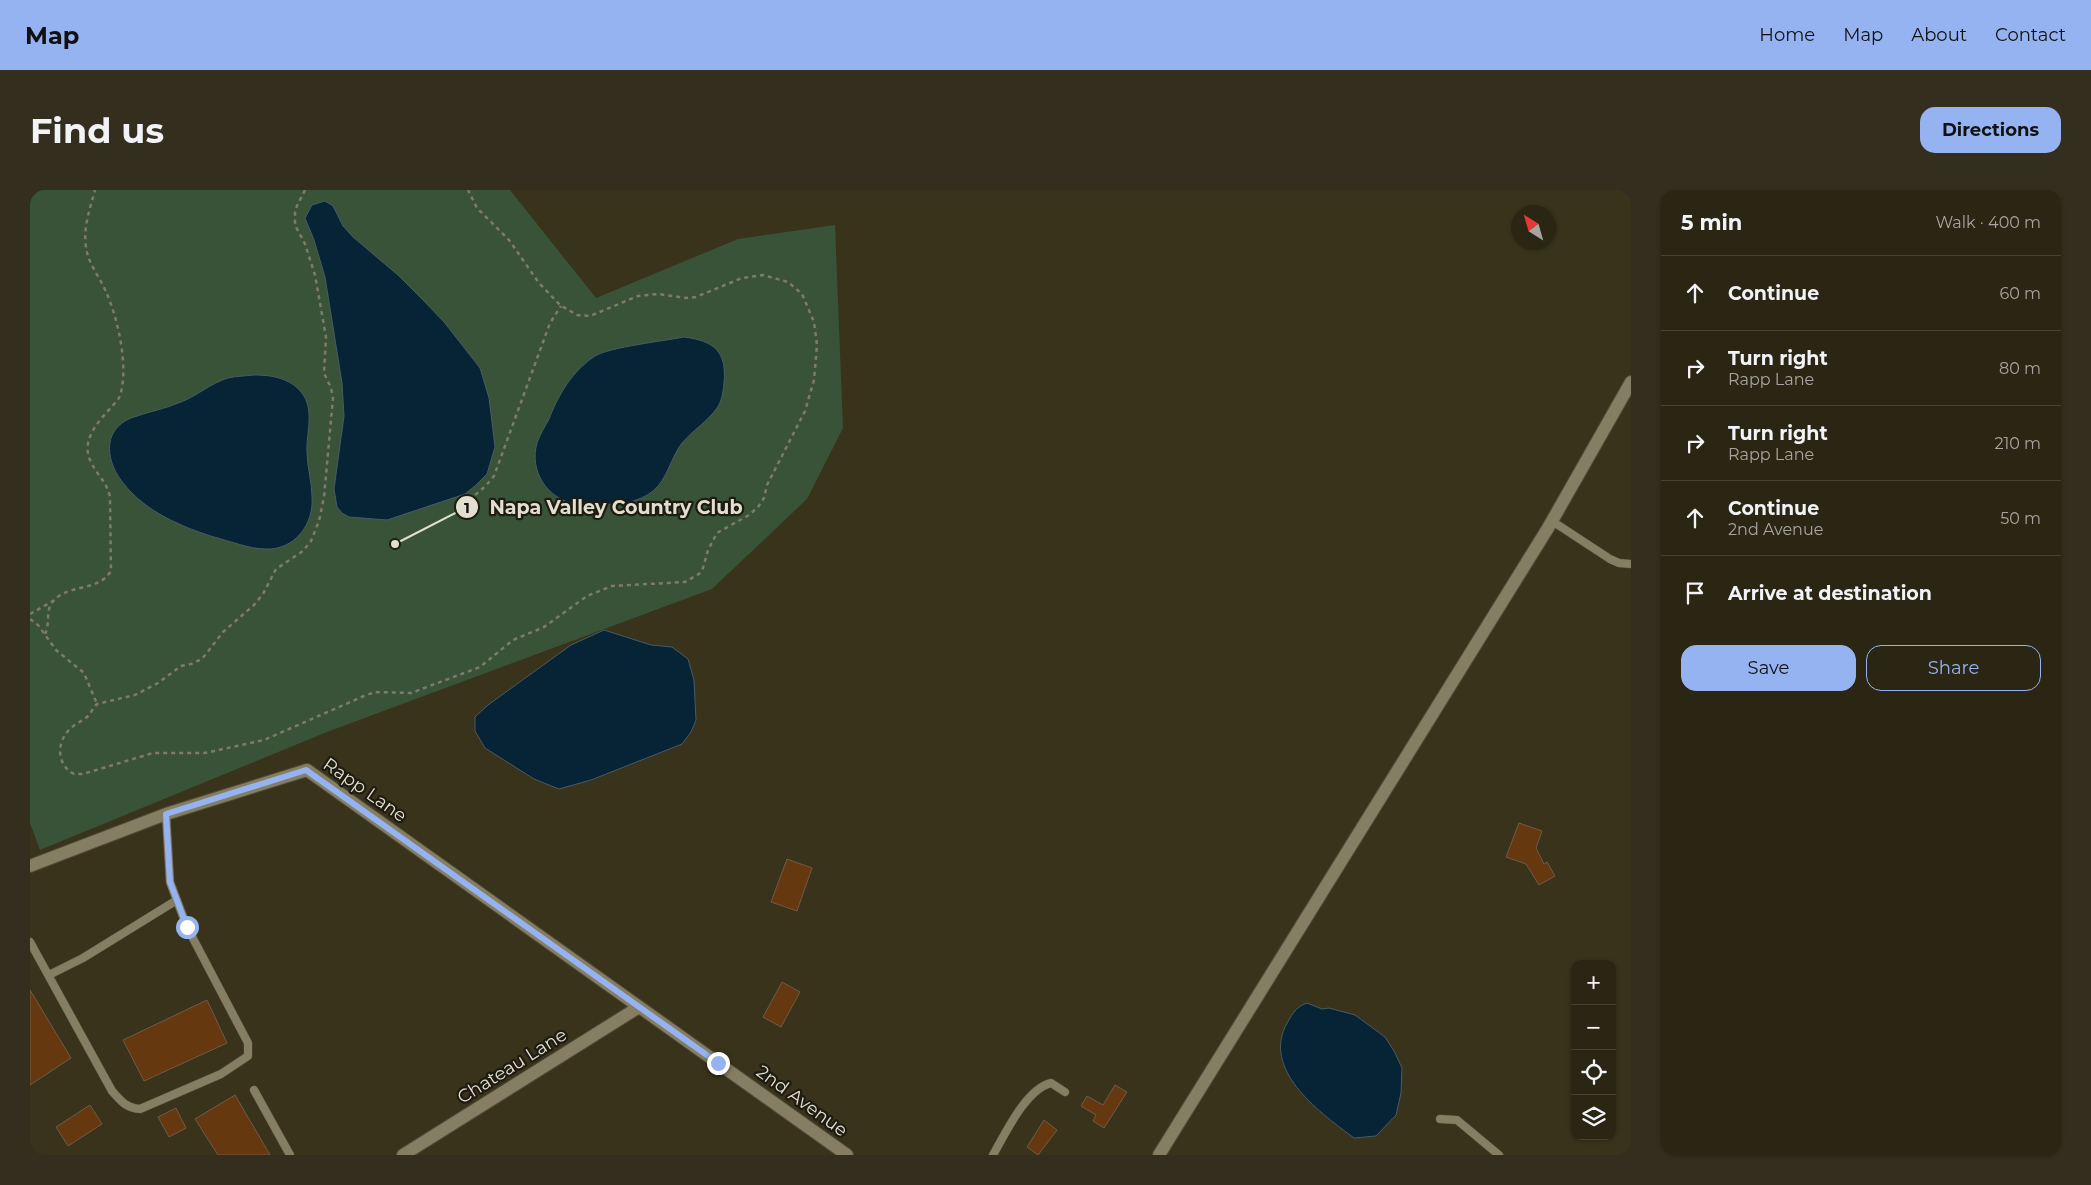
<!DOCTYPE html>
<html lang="en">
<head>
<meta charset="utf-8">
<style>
  :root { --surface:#2b2614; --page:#332e1d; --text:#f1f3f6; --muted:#a6a5a0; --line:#474334; --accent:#95b2f1 }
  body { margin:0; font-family:Montserrat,sans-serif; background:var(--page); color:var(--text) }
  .controls { position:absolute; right:15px; bottom:15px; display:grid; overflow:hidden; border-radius:10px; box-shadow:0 1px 4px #0004 }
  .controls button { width:45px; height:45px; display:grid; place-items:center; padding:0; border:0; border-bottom:1px solid var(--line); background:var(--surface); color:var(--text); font:25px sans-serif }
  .compass { position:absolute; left:1481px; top:15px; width:45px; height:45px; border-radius:50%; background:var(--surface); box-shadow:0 1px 4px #0004; rotate:323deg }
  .stop { position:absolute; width:15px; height:15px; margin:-11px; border:4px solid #95b2f1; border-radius:50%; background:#fff }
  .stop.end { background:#95b2f1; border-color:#fff; box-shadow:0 1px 5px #0008 }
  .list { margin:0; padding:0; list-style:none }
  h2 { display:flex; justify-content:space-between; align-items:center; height:65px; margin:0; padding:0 20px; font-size:21px }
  h2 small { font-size:16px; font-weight:400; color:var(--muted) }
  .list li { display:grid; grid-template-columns:32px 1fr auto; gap:15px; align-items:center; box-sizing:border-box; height:75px; padding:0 20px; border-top:1px solid var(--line) }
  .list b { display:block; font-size:19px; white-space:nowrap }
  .list p { margin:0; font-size:16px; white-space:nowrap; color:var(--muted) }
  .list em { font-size:16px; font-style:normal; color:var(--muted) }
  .actions { display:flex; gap:10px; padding:15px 20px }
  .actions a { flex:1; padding:11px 0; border:1px solid var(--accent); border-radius:15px; text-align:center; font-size:18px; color:var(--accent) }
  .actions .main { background:var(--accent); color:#111 }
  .icon { flex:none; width:28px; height:28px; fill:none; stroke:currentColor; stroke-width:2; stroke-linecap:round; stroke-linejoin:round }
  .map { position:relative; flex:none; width:1601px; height:965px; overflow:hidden; border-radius:15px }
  header { display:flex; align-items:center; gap:30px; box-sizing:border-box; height:70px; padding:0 25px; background:var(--accent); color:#111 }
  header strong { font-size:24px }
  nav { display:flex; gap:28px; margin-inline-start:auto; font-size:18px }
  .intro { display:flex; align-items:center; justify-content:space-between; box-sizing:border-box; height:120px; padding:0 30px }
  h1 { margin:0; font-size:35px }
  .button { padding:12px 22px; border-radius:15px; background:var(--accent); color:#111; font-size:18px; font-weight:700 }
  main { display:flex; gap:30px; padding:0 30px }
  aside { flex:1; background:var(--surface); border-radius:15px; box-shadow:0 1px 4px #0004 }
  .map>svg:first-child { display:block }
</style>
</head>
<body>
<header>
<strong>Map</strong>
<nav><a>Home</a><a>Map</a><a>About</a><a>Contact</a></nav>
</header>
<div class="intro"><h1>Find us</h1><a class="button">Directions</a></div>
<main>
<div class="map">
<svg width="1601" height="965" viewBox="0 0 1601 965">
  <rect width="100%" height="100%" fill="#39331b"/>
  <path fill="#385338" d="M 0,0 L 480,0 L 566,108 L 708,49 L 805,35 L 813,238 L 777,309 L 682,399 L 297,542 L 10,660 L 0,633 Z"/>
  <path fill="#072336" stroke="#495b64" d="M 295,11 L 303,16 L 313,36 L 323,47 L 369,86 L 392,109 L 414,132 L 450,178 L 459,208 L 465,257 L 457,284 L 446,295 L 435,304 L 357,330 L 319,327 L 312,323 L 307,317 L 304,299 L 314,226 L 312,193 L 295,87 L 284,50 L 275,28 L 282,15 Z
    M 654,147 C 684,151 697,161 694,193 C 693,202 692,211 687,218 C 677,232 663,240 652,253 C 641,267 637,290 623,301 C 608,313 588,315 569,314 C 562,314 554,315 546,314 C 517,309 499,281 507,253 C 510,244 515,237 519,229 C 528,205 543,180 565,166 C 580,157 634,151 654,147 Z
    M 224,185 C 242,185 260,188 272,203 C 285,221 276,242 277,262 C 277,277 282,292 282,307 C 284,334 265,360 236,359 C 219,359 200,351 184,347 C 152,337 116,322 94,294 C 77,274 70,241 101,228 C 117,222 135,219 151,212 C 167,206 181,193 198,188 C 206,186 216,186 224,185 Z
    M 574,440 L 621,455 L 642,457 L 658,469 L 664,490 L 666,530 L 661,542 L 652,554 L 561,590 L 529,599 L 504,589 L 455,558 L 445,541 L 445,527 L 458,515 L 541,455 Z
    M 1277,813 L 1292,819 L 1299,818 L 1325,825 L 1355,847 L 1364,861 L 1372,878 L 1371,903 L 1366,925 L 1346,946 L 1324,948 C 1292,924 1234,883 1255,837 C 1261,826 1265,817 1277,813 Z"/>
  <path fill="#653810" stroke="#715a49" d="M 1489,633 L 1512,641 L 1506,658 L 1514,674 L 1517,672 L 1525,686 L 1509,695 L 1496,674 L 1476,667 Z
    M 757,669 L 782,678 L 767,721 L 741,712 Z
    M 752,792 L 770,802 L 751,837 L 733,827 Z
    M 0,800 L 41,868 L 0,895 Z
    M 177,810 L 197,853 L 114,891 L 93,850 Z
    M 1085,895 L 1097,902 L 1074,938 L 1063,931 L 1066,925 L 1051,916 L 1057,906 L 1073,915 Z
    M 205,905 L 229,946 L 240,965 L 188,965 L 165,929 Z
    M 60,915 L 72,934 L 38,956 L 26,937 Z
    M 146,918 L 156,938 L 139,947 L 128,927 Z
    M 1014,930 L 1027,940 L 1008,965 L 997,957 Z"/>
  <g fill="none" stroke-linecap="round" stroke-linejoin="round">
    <defs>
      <path id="service" d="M 1522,331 L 1580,369 L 1589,373 L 1601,374
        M 0,752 L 82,901 C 91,911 96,918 110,919 L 191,884 L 218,866 L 218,853 L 157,737 L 140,692 L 136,624
        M 19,785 L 53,768 L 147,710
        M 224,900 L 260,965
        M 1410,929 L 1427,930 L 1469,965
        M 963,965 C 975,944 996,899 1021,893 L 1035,902"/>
      <path id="minor" d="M 0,676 L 136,624 L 277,580 L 817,965
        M 373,965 L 609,817
        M 1129,965 L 1518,338 L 1601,192"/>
    </defs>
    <use href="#service" stroke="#524e39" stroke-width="9"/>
    <use href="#minor" stroke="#524e39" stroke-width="14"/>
    <path stroke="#807b68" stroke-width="2.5" stroke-dasharray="4 4" stroke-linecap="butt" d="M 275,0 L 265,20 L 265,35 L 275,54 L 285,85 L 296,147 L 294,183 L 301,198 L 303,208 L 294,307 L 289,331 L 281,351 L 273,361 L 246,379 L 233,404 L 224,415 L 193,442 L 172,469 L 161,474 L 151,476 L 128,493 L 105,505 L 67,514 C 63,518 61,523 58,526 C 53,531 46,533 41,538 C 27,550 25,574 44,584 L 53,584 L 123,563 L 175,563 L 234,550 L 334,506 L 345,502 L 381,503 L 450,477 L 483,450 L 514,437 L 557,406 L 582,396 L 655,392 L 669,384 L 673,378 L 678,360 L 687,343 L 719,325 L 728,317 L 734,308 L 737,295 L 775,221 L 784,190 L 787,155 L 784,132 L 772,104 L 758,92 L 733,85 L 712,88 L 666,107 L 656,108 L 628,104 L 608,106 L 560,126 L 547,125 L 530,115 L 509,93 L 479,50 L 447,18 L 438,0
      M 425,318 C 441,309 453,300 464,286 L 520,133 L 531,116
      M 0,424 L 23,411
      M 0,429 L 8,435 L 26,460 L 54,483 L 67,514
      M 15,444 C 20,435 16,423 21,414 C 34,393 68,403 81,381 L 80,307 C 77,292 67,285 61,272 C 48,247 75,226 89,208 C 100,181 88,128 76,102 C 70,87 58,74 56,57 C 53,37 60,19 65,0"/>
    <use href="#service" stroke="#857e63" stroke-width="8"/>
    <use href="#minor" stroke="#857e63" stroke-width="12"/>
  </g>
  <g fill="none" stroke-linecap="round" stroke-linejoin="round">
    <path stroke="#95b2f1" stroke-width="6" d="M 157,737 L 140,692 L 136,624 L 276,580 L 688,873"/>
  </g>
  <g text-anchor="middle" stroke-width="4.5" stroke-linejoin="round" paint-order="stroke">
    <g font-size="18" fill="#e2dfd1" stroke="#1e1b10">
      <text transform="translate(335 600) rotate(35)" y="6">Rapp Lane</text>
      <text transform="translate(482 876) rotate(-32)" y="6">Chateau Lane</text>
      <text transform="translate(772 911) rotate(36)" y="6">2nd Avenue</text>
    </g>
  </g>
  <path fill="none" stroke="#e2dfd1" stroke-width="2" d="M365 354L437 317"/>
  <g fill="#e2dfd1" stroke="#1e1b10" stroke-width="2">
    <circle cx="365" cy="354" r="5"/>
    <circle cx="437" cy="317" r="12"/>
  </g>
  <g font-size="15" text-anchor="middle" font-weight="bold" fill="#111">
    <text x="437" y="323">1</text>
  </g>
  <g font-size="19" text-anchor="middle" font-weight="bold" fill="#e2dfd1" stroke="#1e1b10" stroke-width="4.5" stroke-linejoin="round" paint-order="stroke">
    <text x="586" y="324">Napa Valley Country Club</text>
  </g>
</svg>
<div class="controls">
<button>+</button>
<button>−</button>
<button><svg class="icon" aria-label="locate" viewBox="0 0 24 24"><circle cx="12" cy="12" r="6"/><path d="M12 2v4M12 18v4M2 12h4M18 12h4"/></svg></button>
<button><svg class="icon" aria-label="layers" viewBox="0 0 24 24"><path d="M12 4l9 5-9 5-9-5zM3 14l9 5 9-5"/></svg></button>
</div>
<svg class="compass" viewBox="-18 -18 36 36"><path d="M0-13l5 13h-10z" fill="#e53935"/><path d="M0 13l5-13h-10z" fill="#a6a5a0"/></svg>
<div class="stop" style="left:157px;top:737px"></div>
<div class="stop end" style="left:688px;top:873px"></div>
</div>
<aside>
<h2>5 min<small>Walk · 400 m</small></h2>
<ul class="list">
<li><svg class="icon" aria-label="ahead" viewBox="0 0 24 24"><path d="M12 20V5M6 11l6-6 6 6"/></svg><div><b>Continue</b></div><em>60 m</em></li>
<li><svg class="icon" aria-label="right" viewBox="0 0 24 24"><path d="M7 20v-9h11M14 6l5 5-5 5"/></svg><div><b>Turn right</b><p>Rapp Lane</p></div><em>80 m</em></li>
<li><svg class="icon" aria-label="right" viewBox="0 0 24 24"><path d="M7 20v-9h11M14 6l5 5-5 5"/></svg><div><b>Turn right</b><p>Rapp Lane</p></div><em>210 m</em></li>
<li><svg class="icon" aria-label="ahead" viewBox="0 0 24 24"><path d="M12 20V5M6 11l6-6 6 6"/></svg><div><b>Continue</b><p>2nd Avenue</p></div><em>50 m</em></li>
<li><svg class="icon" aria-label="arrive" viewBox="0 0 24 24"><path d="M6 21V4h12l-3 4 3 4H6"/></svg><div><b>Arrive at destination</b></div></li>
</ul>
<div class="actions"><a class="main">Save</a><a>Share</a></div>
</aside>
</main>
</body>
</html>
